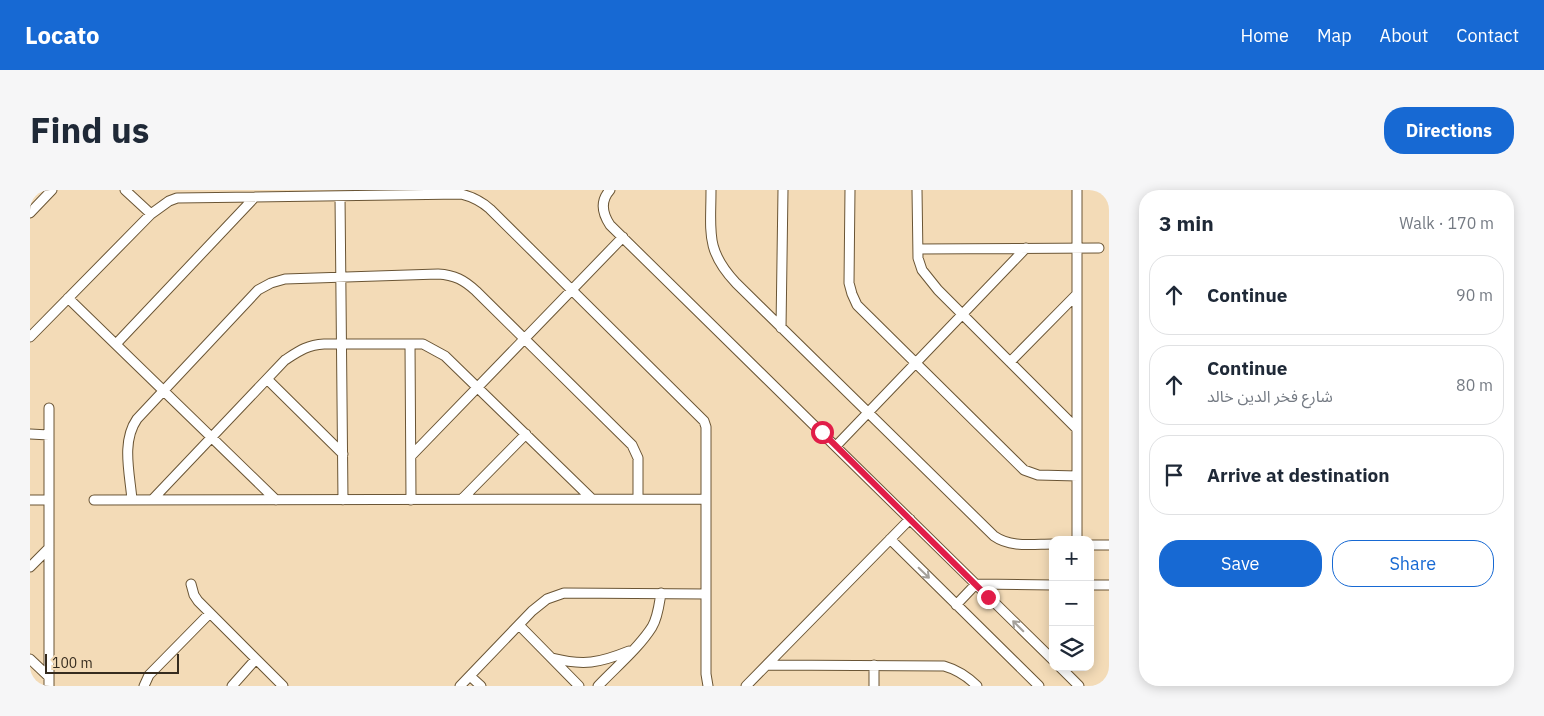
<!DOCTYPE html>
<html lang="en">
<head>
<meta charset="utf-8">
<style>
  :root { --surface:#fff; --page:#f6f6f7; --text:#1f2937; --muted:#747a83; --line:#e0e1e3; --accent:#1769d3 }
  body { margin:0; font-family:"IBM Plex Sans","Noto Sans Arabic",sans-serif; background:var(--page); color:var(--text) }
  .controls { position:absolute; right:15px; bottom:15px; display:grid; overflow:hidden; border-radius:10px; box-shadow:0 2px 12px #0003 }
  .controls button { width:45px; height:45px; display:grid; place-items:center; padding:0; border:0; border-bottom:1px solid var(--line); background:var(--surface); color:var(--text); font:25px sans-serif }
  .scale { position:absolute; left:15px; bottom:12px; width:134px; box-sizing:border-box; padding-left:5px; border:2px solid #352b1e; border-top:0; font-size:14px; line-height:18px; white-space:nowrap; color:#352b1e; -webkit-text-stroke:4px #f3dbb7; paint-order:stroke }
  .stop { position:absolute; width:15px; height:15px; margin:-11px; border:4px solid #e11d48; border-radius:50%; background:#fff }
  .stop.end { background:#e11d48; border-color:#fff; box-shadow:0 1px 5px #0008 }
  .list { margin:0; padding:0; list-style:none }
  h2 { display:flex; justify-content:space-between; align-items:center; height:65px; margin:0; padding:0 20px; font-size:21px }
  h2 small { font-size:16px; font-weight:400; color:var(--muted) }
  .list li { display:grid; grid-template-columns:32px 1fr auto; gap:15px; align-items:center; box-sizing:border-box; height:80px; margin:0 10px 10px; padding:0 10px; border:1px solid var(--line); border-radius:20px }
  .list b { display:block; font-size:19px; white-space:nowrap }
  .list p { margin:0; font-size:16px; white-space:nowrap; color:var(--muted) }
  .list em { font-size:16px; font-style:normal; color:var(--muted) }
  .actions { display:flex; gap:10px; padding:15px 20px }
  .actions a { flex:1; padding:11px 0; border:1px solid var(--accent); border-radius:20px; text-align:center; font-size:18px; color:var(--accent) }
  .actions .main { background:var(--accent); color:#fff }
  .icon { flex:none; width:28px; height:28px; fill:none; stroke:currentColor; stroke-width:2; stroke-linecap:round; stroke-linejoin:round }
  .map { position:relative; flex:none; width:1079px; height:496px; overflow:hidden; border-radius:20px }
  header { display:flex; align-items:center; gap:30px; box-sizing:border-box; height:70px; padding:0 25px; background:var(--accent); color:#fff }
  header strong { font-size:24px }
  nav { display:flex; gap:28px; margin-inline-start:auto; font-size:18px }
  .intro { display:flex; align-items:center; justify-content:space-between; box-sizing:border-box; height:120px; padding:0 30px }
  h1 { margin:0; font-size:35px }
  .button { padding:12px 22px; border-radius:20px; background:var(--accent); color:#fff; font-size:18px; font-weight:700 }
  main { display:flex; gap:30px; padding:0 30px }
  aside { flex:1; background:var(--surface); border-radius:20px; box-shadow:0 2px 12px #0003 }
  .map>svg:first-child { display:block }
</style>
</head>
<body>
<header>
<strong>Locato</strong>
<nav><a>Home</a><a>Map</a><a>About</a><a>Contact</a></nav>
</header>
<div class="intro"><h1>Find us</h1><a class="button">Directions</a></div>
<main>
<div class="map">
<svg width="1079" height="496" viewBox="0 0 1079 496">
  <rect width="100%" height="100%" fill="#f3dbb7"/>
  <g fill="none" stroke-linecap="round" stroke-linejoin="round">
    <defs>
      <path id="minor" d="M 95,0 L 121,24
        M 580,0 C 570,11 572,23 580,35 L 1023,470
        M 681,0 C 681,42 675,60 706,93 L 964,346 C 981,358 1003,354 1023,354
        M 820,0 L 819,93 L 822,104 L 827,115 L 994,280 L 1008,285 L 1047,286
        M 887,0 L 888,68 L 892,80 L 908,100 L 1047,239
        M 1047,0 L 1047,350
        M 310,6 L 313,310
        M 0,23 L 22,0
        M 888,59 L 1069,58
        M 38,108 L 246,310
        M 751,138 L 753,0
        M 0,147 L 121,24 L 139,11 L 147,8 L 431,4 C 443,7 451,11 460,19 L 674,231 L 676,237 L 676,484 L 678,496
        M 86,154 L 225,7
        M 380,154 L 381,310
        M 980,172 L 1047,104
        M 237,189 L 313,264
        M 19,218 L 19,496
        M 0,244 L 19,245
        M 806,256 L 996,58
        M 381,266 L 593,47
        M 432,309 L 496,244
        M 0,310 L 19,310
        M 64,310 L 676,309
        M 102,310 C 100,284 91,252 107,229 L 228,100 L 241,93 L 255,89 L 408,84 C 425,85 434,90 446,101 L 602,255 L 608,268 L 608,309
        M 122,310 L 255,170 C 269,161 277,155 294,154 L 393,154 L 415,166 L 562,309
        M 860,349 L 1009,496
        M 1060,355 L 1079,355
        M 0,377 L 19,358
        M 161,394 L 164,405 L 168,411 L 253,496
        M 1060,395 L 1079,395
        M 926,415 L 946,394 L 1023,395
        M 489,435 L 549,496
        M 522,468 C 554,476 569,473 599,461
        M 0,469 L 19,487
        M 737,475 L 914,476 C 928,480 937,486 947,496
        M 844,475 L 844,496
        M 1030,477 L 1049,496
        M 440,486 L 451,496
        M 114,496 L 119,485 L 180,423
        M 202,496 L 226,469
        M 430,496 L 502,421 L 517,409 L 534,403 L 676,404
        M 568,496 C 586,477 608,459 622,437 C 628,427 629,415 631,403
        M 716,496 L 880,329"/>
    </defs>
    <use href="#minor" stroke="#6a5535" stroke-width="11"/>
    <use href="#minor" stroke="#fff" stroke-width="9"/>
  </g>
  <defs><path id="oneway-shaft" d="M-6 0H5M1.5-3L5.5 0L1.5 3" fill="none" stroke-width="1.6" stroke-linecap="round" stroke-linejoin="round" transform="scale(1.25)"/></defs>
  <g stroke="#a4a09a">
    <use href="#oneway-shaft" transform="translate(894 383) rotate(44)"/>
    <use href="#oneway-shaft" transform="translate(988 436) rotate(-135)"/>
  </g>
  <g fill="none" stroke-linecap="round" stroke-linejoin="round">
    <path stroke="#e11d48" stroke-width="6" d="M 792,242 L 958,407"/>
  </g>
</svg>
<div class="controls">
<button>+</button>
<button>−</button>
<button><svg class="icon" aria-label="layers" viewBox="0 0 24 24"><path d="M12 4l9 5-9 5-9-5zM3 14l9 5 9-5"/></svg></button>
</div>
<div class="scale">100 m</div>
<div class="stop" style="left:792px;top:242px"></div>
<div class="stop end" style="left:958px;top:407px"></div>
</div>
<aside>
<h2>3 min<small>Walk · 170 m</small></h2>
<ul class="list">
<li><svg class="icon" aria-label="ahead" viewBox="0 0 24 24"><path d="M12 20V5M6 11l6-6 6 6"/></svg><div><b>Continue</b></div><em>90 m</em></li>
<li><svg class="icon" aria-label="ahead" viewBox="0 0 24 24"><path d="M12 20V5M6 11l6-6 6 6"/></svg><div><b>Continue</b><p>شارع فخر الدين خالد</p></div><em>80 m</em></li>
<li><svg class="icon" aria-label="arrive" viewBox="0 0 24 24"><path d="M6 21V4h12l-3 4 3 4H6"/></svg><div><b>Arrive at destination</b></div></li>
</ul>
<div class="actions"><a class="main">Save</a><a>Share</a></div>
</aside>
</main>
</body>
</html>
